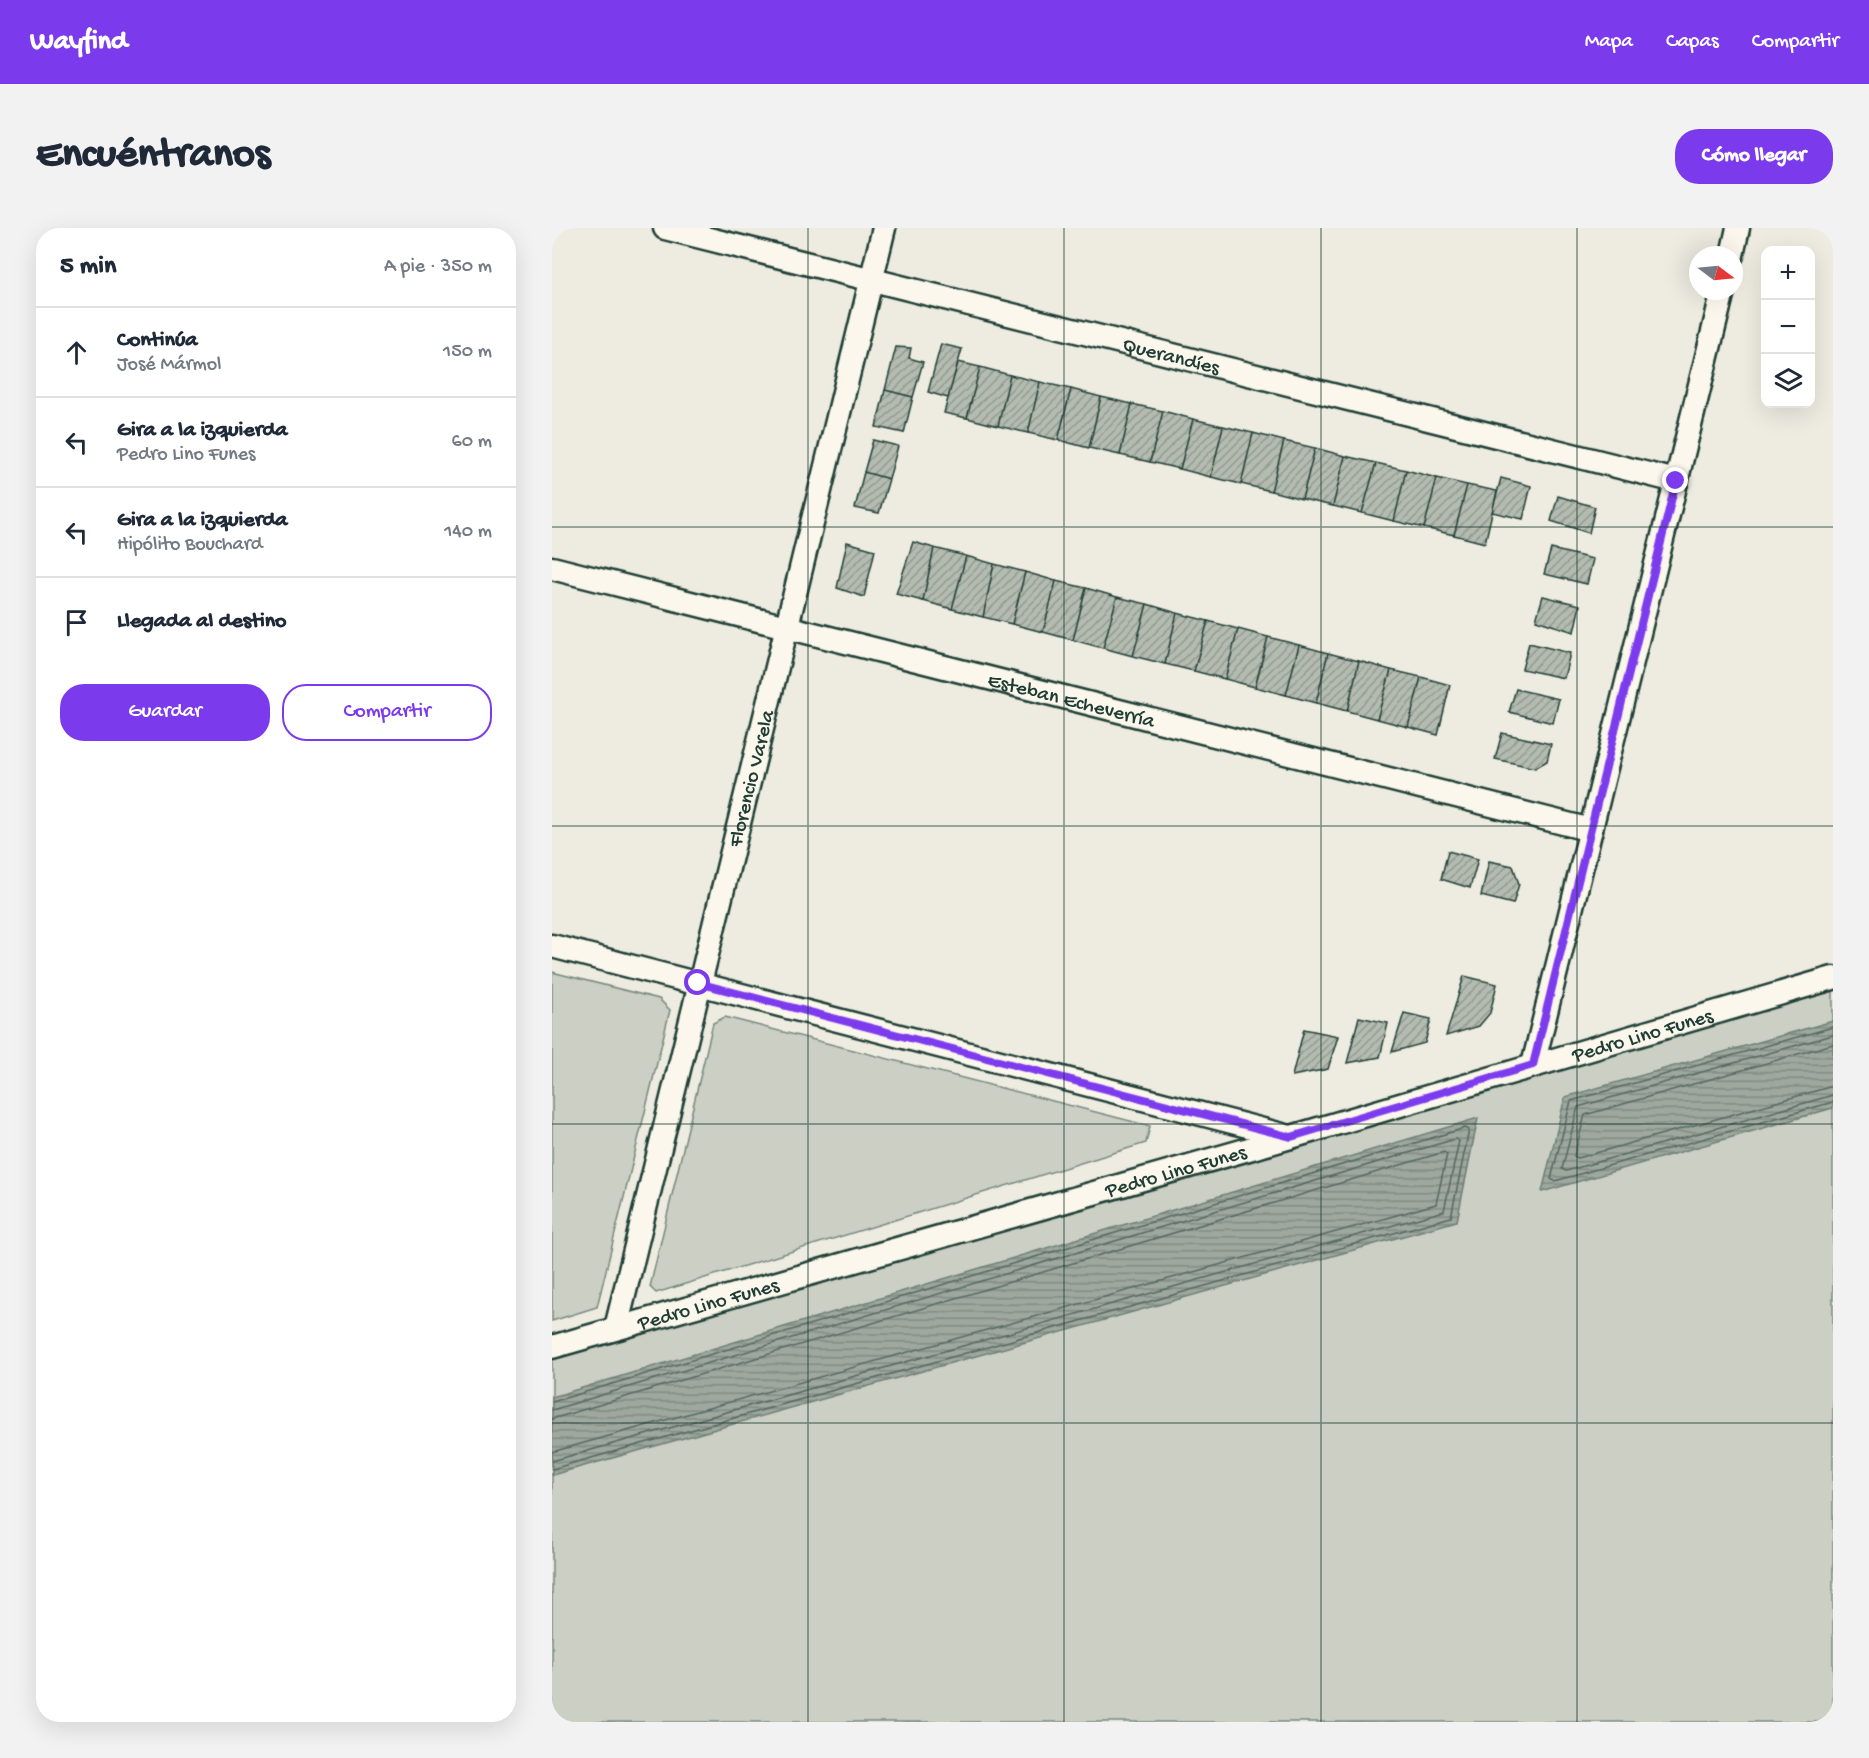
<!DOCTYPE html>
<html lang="es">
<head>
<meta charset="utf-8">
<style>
  :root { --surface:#fff; --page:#f2f2f3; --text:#1f2937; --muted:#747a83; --line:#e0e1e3; --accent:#7c3aed }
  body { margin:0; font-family:"Gochi Hand",sans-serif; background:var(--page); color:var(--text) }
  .controls { position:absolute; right:18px; top:18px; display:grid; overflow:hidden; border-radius:12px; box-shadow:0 6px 24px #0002 }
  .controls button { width:54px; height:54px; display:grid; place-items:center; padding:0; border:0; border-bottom:2px solid var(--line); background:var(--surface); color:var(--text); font:30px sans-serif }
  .compass { position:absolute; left:1137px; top:18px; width:54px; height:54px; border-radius:50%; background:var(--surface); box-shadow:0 6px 24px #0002; rotate:106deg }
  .stop { position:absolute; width:18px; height:18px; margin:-14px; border:4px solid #7c3aed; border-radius:50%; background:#fff }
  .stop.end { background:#7c3aed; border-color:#fff; box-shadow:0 2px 6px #0008 }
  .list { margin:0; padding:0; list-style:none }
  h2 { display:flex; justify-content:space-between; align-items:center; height:78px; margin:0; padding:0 24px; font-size:26px }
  h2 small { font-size:20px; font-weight:400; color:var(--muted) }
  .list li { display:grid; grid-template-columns:39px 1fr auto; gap:18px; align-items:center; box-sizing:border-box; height:90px; padding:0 24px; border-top:2px solid var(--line) }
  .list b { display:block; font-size:22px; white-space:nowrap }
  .list p { margin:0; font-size:20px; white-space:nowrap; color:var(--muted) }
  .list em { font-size:20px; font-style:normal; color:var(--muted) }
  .actions { display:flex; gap:12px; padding:18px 24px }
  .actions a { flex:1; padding:14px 0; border:2px solid var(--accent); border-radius:24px; text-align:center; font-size:21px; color:var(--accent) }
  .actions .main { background:var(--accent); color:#fff }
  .icon { flex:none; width:33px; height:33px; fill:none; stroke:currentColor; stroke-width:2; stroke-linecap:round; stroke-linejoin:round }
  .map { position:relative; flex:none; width:1281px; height:1494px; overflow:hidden; border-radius:24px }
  header { display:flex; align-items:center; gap:36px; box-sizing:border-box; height:84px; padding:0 30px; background:var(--accent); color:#fff }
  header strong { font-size:28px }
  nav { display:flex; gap:33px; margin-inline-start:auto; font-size:21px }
  .intro { display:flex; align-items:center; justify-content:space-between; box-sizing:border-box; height:144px; padding:0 36px }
  h1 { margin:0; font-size:42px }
  .button { padding:15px 27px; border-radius:24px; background:var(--accent); color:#fff; font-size:21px; font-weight:700 }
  main { display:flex; gap:36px; padding:0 36px }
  aside { flex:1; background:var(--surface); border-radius:24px; box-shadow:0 6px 24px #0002 }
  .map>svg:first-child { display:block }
</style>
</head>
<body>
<header>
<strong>Wayfind</strong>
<nav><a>Mapa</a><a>Capas</a><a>Compartir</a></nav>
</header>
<div class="intro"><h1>Encuéntranos</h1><a class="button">Cómo llegar</a></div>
<main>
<aside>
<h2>5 min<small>A pie · 350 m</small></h2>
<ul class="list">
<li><svg class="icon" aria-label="ahead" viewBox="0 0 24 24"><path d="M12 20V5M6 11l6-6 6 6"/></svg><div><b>Continúa</b><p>José Mármol</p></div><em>150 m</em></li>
<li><svg class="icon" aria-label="left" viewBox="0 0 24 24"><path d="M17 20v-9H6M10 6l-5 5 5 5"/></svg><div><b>Gira a la izquierda</b><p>Pedro Lino Funes</p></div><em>60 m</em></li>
<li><svg class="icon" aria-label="left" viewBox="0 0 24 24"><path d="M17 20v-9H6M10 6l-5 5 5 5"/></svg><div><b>Gira a la izquierda</b><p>Hipólito Bouchard</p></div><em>140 m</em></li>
<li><svg class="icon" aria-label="arrive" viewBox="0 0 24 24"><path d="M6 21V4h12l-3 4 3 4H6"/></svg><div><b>Llegada al destino</b></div></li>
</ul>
<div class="actions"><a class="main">Guardar</a><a>Compartir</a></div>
</aside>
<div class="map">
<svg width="1281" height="1494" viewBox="0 0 1281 1494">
  <defs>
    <pattern id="water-rules" width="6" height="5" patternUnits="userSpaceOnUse" patternTransform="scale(1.5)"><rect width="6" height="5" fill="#9fa89f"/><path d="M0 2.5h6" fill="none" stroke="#818a82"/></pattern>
    <pattern id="building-hatch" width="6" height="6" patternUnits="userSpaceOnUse" patternTransform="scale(1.5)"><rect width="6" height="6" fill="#b4bbb0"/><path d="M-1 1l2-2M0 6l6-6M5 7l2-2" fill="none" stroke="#929990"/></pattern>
  </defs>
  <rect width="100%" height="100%" fill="#eeece1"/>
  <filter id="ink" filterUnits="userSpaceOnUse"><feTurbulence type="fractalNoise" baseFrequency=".0167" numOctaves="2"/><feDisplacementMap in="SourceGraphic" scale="12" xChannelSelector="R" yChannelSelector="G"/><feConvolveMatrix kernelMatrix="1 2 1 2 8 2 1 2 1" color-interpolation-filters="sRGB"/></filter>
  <g filter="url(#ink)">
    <path fill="#cbcfc4" stroke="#75867c" stroke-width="1.5" d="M 0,744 L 107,771 L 118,782 L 45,1079 L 0,1093 Z
      M 1281,750 L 1281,1494 L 0,1494 L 0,1119 Z
      M 173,789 L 598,898 L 594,915 L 104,1065 L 98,1059 L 161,795 Z"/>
    <path fill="url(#water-rules)" stroke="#6c7d74" stroke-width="1.5" d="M 1281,793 L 1281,880 L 990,964 L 1013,869 Z
      M 926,890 L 905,993 L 0,1247 L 0,1169 Z"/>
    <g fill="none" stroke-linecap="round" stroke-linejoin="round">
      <path stroke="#52685f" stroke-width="1.5" d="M 1281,799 L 1019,873 L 999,951 L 1003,953 L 1281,874
        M 1281,807 L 1026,879 L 1010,941 L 1014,943 L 1281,867
        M 1281,816 L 1033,887 L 1022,928 L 1026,930 L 1281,858
        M 0,1174 L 913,900 L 917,902 L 899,989 L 0,1241
        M 0,1182 L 903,911 L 907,913 L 892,983 L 0,1233
        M 0,1191 L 892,924 L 895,926 L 884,976 L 0,1224"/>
    </g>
    <path fill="url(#building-hatch)" stroke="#1f3d34" stroke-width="1.5" d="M 389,116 L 410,121 L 396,170 L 376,164 Z
      M 344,119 L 359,120 L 357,130 L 371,134 L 361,169 L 333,162 Z
      M 406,134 L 428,139 L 415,190 L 392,185 Z
      M 428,139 L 458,147 L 446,198 L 415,190 Z
      M 458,147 L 488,154 L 476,205 L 446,198 Z
      M 488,154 L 519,161 L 506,212 L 476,205 Z
      M 519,161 L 549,169 L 537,220 L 506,212 Z
      M 333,162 L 361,169 L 352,205 L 324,199 Z
      M 549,169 L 580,176 L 568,227 L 537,220 Z
      M 580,176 L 611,183 L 598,234 L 568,227 Z
      M 611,183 L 641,191 L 628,241 L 598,234 Z
      M 641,191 L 671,198 L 659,249 L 628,241 Z
      M 671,198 L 701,205 L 689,256 L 659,249 Z
      M 701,205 L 732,213 L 719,263 L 689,256 Z
      M 321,212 L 346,218 L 337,251 L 312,244 Z
      M 732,213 L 763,220 L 750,271 L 719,263 Z
      M 763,220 L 793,228 L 781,278 L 750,271 Z
      M 793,228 L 824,235 L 810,285 L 781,278 Z
      M 824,235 L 854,242 L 842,293 L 810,285 Z
      M 854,242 L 885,250 L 872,300 L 842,293 Z
      M 312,244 L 337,251 L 327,285 L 303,280 Z
      M 885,250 L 915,257 L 902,307 L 872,300 Z
      M 949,250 L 979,258 L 971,291 L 940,284 Z
      M 915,257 L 945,263 L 933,315 L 902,307 Z
      M 1006,268 L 1043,279 L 1037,305 L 999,293 Z
      M 295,314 L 323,322 L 312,369 L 285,360 Z
      M 361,314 L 382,320 L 371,373 L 344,366 Z
      M 382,320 L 414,328 L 400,381 L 371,373 Z
      M 999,321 L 1041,331 L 1035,356 L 992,346 Z
      M 414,328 L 442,336 L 431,389 L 400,381 Z
      M 442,336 L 473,344 L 460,396 L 431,389 Z
      M 473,344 L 504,353 L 491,404 L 460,396 Z
      M 504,353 L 534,360 L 521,412 L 491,404 Z
      M 534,360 L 565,369 L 551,420 L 521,412 Z
      M 991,368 L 1028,377 L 1022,404 L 984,392 Z
      M 565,369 L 595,376 L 581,428 L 551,420 Z
      M 595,376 L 625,385 L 613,436 L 581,428 Z
      M 625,385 L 656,393 L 642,443 L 613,436 Z
      M 656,393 L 686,401 L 673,451 L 642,443 Z
      M 686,401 L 716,409 L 703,459 L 673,451 Z
      M 716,409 L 747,417 L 734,467 L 703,459 Z
      M 977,415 L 1018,425 L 1012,450 L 970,441 Z
      M 747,417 L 776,425 L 764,475 L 734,467 Z
      M 776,425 L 807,433 L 795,483 L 764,475 Z
      M 807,433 L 839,442 L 825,491 L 795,483 Z
      M 839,442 L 869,449 L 856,499 L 825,491 Z
      M 869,449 L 898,457 L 886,507 L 856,499 Z
      M 964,461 L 1007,471 L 1001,495 L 957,484 Z
      M 950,505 L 999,516 L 995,533 L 983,540 L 943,531 Z
      M 896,623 L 926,631 L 918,660 L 889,651 Z
      M 937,633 L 961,638 L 967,656 L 961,676 L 929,668 Z
      M 912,748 L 945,756 L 938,785 L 927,798 L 894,808 Z
      M 852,785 L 879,791 L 873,815 L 840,824 Z
      M 807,789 L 836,795 L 828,829 L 795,835 Z
      M 752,801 L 786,808 L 776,841 L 740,848 Z"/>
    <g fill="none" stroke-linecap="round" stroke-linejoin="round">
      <defs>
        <g id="minor">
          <path id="s1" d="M 113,0 L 1124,253"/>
          <path d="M 1180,27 L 1186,0"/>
          <path id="s2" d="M 0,340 L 1039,602"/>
          <path d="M 0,718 L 738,909"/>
          <path d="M 981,837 L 1171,63"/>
          <path id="s3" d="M 64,1100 L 332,0"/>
          <path id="s4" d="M 0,1119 L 739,909 L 1281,750"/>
        </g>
      </defs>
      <use href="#minor" stroke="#1f3d34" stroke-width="27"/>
      <use href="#minor" stroke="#fbf7ec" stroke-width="22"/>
    </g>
  </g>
  <g fill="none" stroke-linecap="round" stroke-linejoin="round" filter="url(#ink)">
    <path stroke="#7c3aed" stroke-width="8" d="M 146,755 L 739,909 L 981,837 L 1124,253"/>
  </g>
  <path fill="none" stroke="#1f3d34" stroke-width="1.5" stroke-opacity="0.55" d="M 256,0 L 256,1494M 512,0 L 512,1494M 769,0 L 769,1494M 1025,0 L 1025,1494M 0,299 L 1281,299M 0,598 L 1281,598M 0,896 L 1281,896M 0,1195 L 1281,1195"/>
  <g text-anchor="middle" stroke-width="5" stroke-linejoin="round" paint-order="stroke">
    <g font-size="21" fill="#1f3d34" stroke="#fbf7ec">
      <text dy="7" stroke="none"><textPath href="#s1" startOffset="522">Querandíes</textPath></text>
      <text dy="7" stroke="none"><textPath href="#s2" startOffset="536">Esteban Echeverría</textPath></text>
      <text dy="7" stroke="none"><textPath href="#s3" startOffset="566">Florencio Varela</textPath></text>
      <text dy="7" stroke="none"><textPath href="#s4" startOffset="1134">Pedro Lino Funes</textPath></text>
      <text dy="7" stroke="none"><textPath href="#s4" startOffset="648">Pedro Lino Funes</textPath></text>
      <text dy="7" stroke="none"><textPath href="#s4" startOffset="162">Pedro Lino Funes</textPath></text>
    </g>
  </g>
</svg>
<div class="controls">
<button>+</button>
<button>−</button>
<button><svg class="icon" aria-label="layers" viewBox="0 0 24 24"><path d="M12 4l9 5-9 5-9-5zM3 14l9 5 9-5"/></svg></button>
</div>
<svg class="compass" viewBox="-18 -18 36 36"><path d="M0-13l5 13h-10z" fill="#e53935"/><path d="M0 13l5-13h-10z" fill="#747a83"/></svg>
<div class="stop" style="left:146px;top:755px"></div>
<div class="stop end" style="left:1124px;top:253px"></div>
</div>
</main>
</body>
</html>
